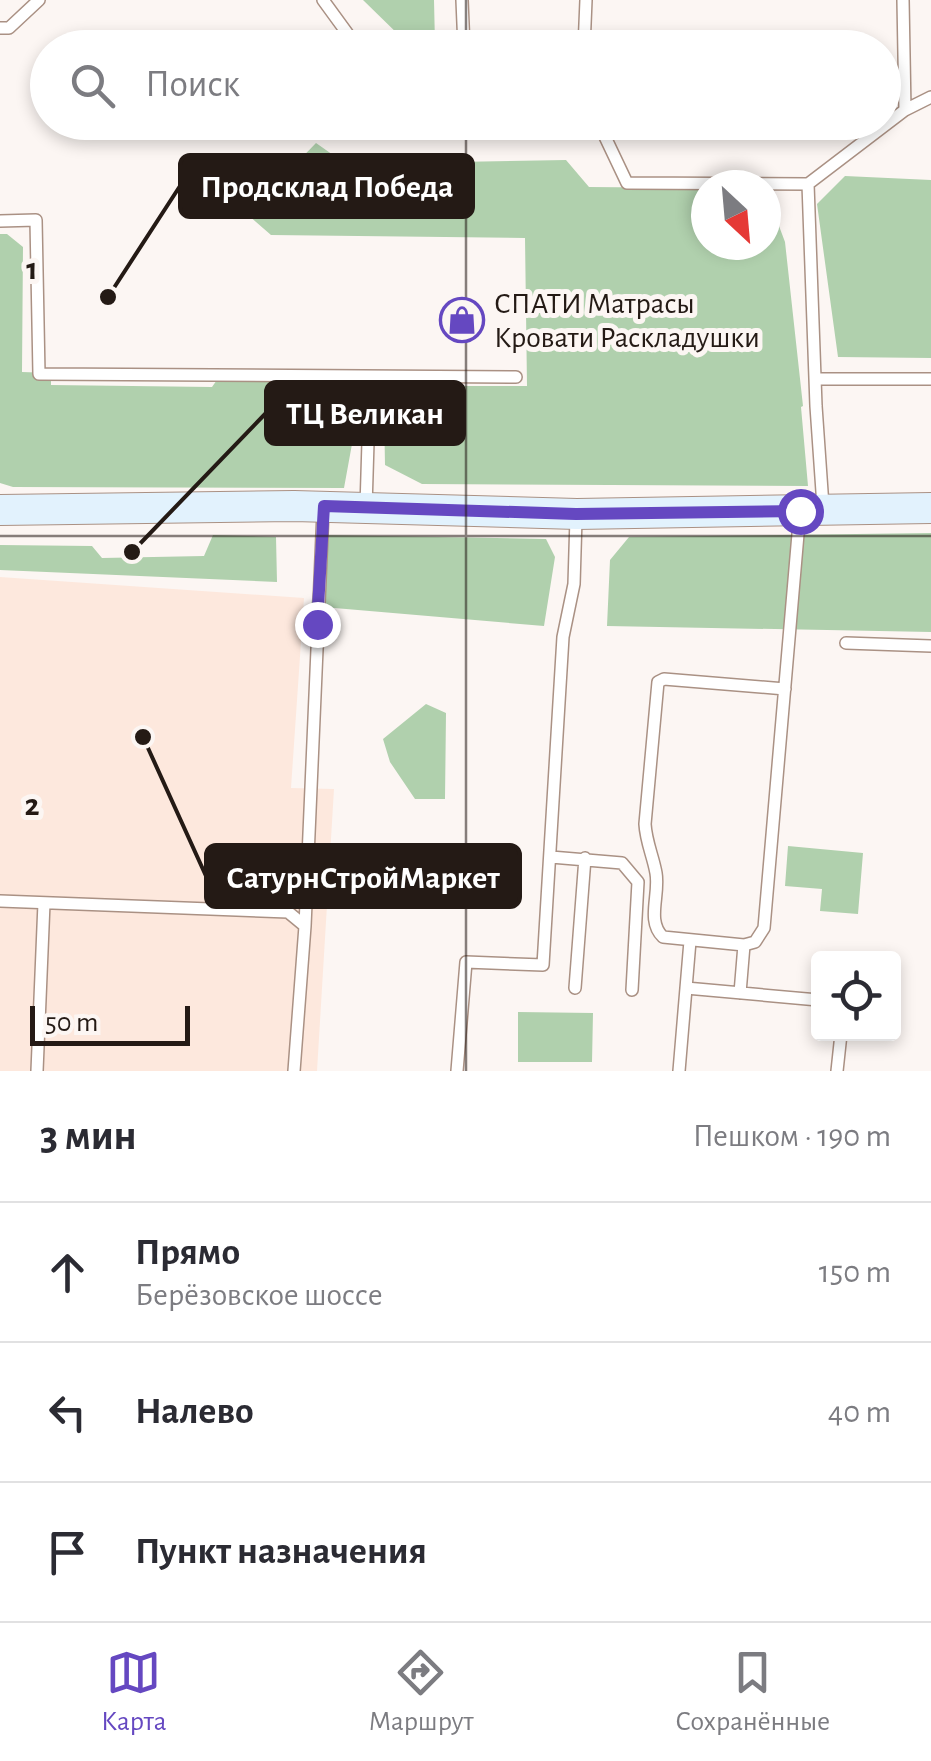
<!DOCTYPE html>
<html lang="ru">
<head>
<meta charset="utf-8">
<style>
  :root { --surface:#fff; --page:#f7f7f7; --text:#2b2b33; --muted:#7c7c81; --line:#e1e1e2; --accent:#6548c1 }
  body { margin:0; font-family:"Alegreya Sans",sans-serif; background:var(--page); color:var(--text) }
  .controls { position:absolute; right:30px; bottom:30px; display:grid; overflow:hidden; border-radius:10px; box-shadow:0 5px 15px #0003 }
  .controls button { width:90px; height:90px; display:grid; place-items:center; padding:0; border:0; border-bottom:2px solid var(--line); background:var(--surface); color:var(--text); font:50px sans-serif }
  .compass { position:absolute; left:691px; top:170px; width:90px; height:90px; border-radius:50%; background:var(--surface); box-shadow:0 5px 15px #0003; rotate:154deg }
  .scale { position:absolute; left:30px; bottom:25px; width:160px; box-sizing:border-box; padding-left:10px; border:5px solid #241a15; border-top:0; font-size:28px; line-height:35px; white-space:nowrap; color:#241a15; -webkit-text-stroke:8px #fcf6f3; paint-order:stroke }
  .stop { position:absolute; width:30px; height:30px; margin:-22px; border:8px solid #6548c1; border-radius:50%; background:#fff }
  .stop.end { background:#6548c1; border-color:#fff; box-shadow:0 2px 10px #0008 }
  .list { margin:0; padding:0; list-style:none }
  h2 { display:flex; justify-content:space-between; align-items:center; height:130px; margin:0; padding:0 40px; font-size:42px }
  h2 small { font-size:32px; font-weight:400; color:var(--muted) }
  .list li { display:grid; grid-template-columns:65px 1fr auto; gap:30px; align-items:center; box-sizing:border-box; height:140px; padding:0 40px; border-top:2px solid var(--line) }
  .list b { display:block; font-size:38px; white-space:nowrap }
  .list p { margin:0; font-size:32px; white-space:nowrap; color:var(--muted) }
  .list em { font-size:32px; font-style:normal; color:var(--muted) }
  .icon { flex:none; width:55px; height:55px; fill:none; stroke:currentColor; stroke-width:2; stroke-linecap:round; stroke-linejoin:round }
  .map { position:relative; flex:none; width:931px; height:1071px; overflow:hidden }
  .search { position:absolute; background:var(--surface); box-shadow:0 5px 15px #0003; left:30px; right:30px; top:30px; height:110px; display:flex; align-items:center; gap:25px; box-sizing:border-box; padding:0 35px; border-radius:55px; color:var(--muted); font-size:38px }
  .sheet { height:550px; background:var(--surface) }
  nav { display:flex; justify-content:space-around; align-items:center; box-sizing:border-box; height:140px; border-top:2px solid var(--line); background:var(--surface); font-size:28px; color:var(--muted) }
  nav a { display:grid; justify-items:center; gap:5px }
  nav .on { color:var(--accent) }
  .map>svg:first-child { display:block }
</style>
</head>
<body>
<div class="map">
<svg width="931" height="1071" viewBox="0 0 931 1071">
  <rect width="100%" height="100%" fill="#fcf6f3"/>
  <path fill="#fde8dd" d="M 0,577 L 304,598 L 291,788 L 334,789 L 317,1071 L 0,1071 Z"/>
  <path fill="#b0d0ad" d="M 363,0 L 434,0 L 435,44 L 406,42 Z
    M 316,143 L 346,164 L 566,160 L 589,187 L 706,188 L 706,245 L 766,245 L 766,200 L 770,202 L 785,242 L 803,406 L 801,407 L 808,486 L 422,484 L 385,465 L 384,409 L 417,386 L 527,386 L 525,238 L 271,235 L 247,214 Z
    M 845,176 L 931,180 L 931,358 L 838,357 L 817,204 Z
    M 0,234 L 7,234 L 23,247 L 22,372 L 51,373 L 51,385 L 212,387 L 219,377 L 312,377 L 341,394 L 356,422 L 344,488 L 13,487 L 0,483 Z
    M 931,533 L 931,632 L 607,626 L 610,560 L 629,537 Z
    M 213,535 L 276,537 L 277,582 L 0,570 L 0,545 L 92,546 L 102,558 L 204,556 Z
    M 321,535 L 546,539 L 555,557 L 544,626 L 311,606 Z
    M 426,704 L 446,713 L 445,799 L 415,799 L 390,762 L 383,739 Z
    M 788,846 L 863,853 L 858,914 L 820,911 L 822,889 L 785,886 Z
    M 518,1012 L 593,1013 L 592,1062 L 518,1062 Z"/>
  <g fill="none" stroke-linecap="round" stroke-linejoin="round">
    <defs>
      <path id="lane" d="M 323,0 L 358,48
        M 462,0 L 464,48
        M 0,28 L 9,28 L 39,0
        M 584,48 L 586,0
        M 905,110 L 931,97
        M 598,122 L 627,183 L 808,184 L 816,406 L 823,506
        M 808,184 L 905,110 L 903,0
        M 0,221 L 36,220 L 39,374 L 516,377
        M 816,379 L 931,379
        M 366,507 L 370,377
        M 846,643 L 931,646
        M 785,689 L 664,679 L 658,682 L 645,824 C 646,842 653,856 656,873 C 660,895 646,921 663,937 L 744,945 L 755,942 L 764,928 L 800,511
        M 551,857 L 622,863 L 638,882 L 632,990
        M 0,901 L 288,912 L 305,926 L 294,1071
        M 305,926 L 323,511
        M 575,988 L 585,858
        M 686,988 L 818,1000
        M 740,993 L 744,945
        M 37,1071 L 44,903
        M 457,1071 L 466,962 L 543,965 L 563,637 L 574,584 L 576,518
        M 679,1071 L 690,941
        M 837,1071 L 841,1034"/>
      <path id="secondary" d="M 0,510 L 294,506 L 577,514 L 931,508"/>
    </defs>
    <use href="#lane" stroke="#aa9184" stroke-width="14"/>
    <use href="#secondary" stroke="#aa9184" stroke-width="32"/>
    <use href="#lane" stroke="#fff" stroke-width="11"/>
    <use href="#secondary" stroke="#e2f2fd" stroke-width="30"/>
  </g>
  <g fill="none" stroke-linecap="round" stroke-linejoin="round">
    <path stroke="#6548c1" stroke-width="12" d="M 317,624 L 324,506 L 576,514 L 800,511"/>
  </g>
  <path fill="none" stroke="#241a15" stroke-width="2.5" stroke-opacity="0.55" d="M 466,0 L 466,48M 466,122 L 466,1071M 0,536 L 931,536"/>
  <defs>
    <symbol id="shop-ring" viewBox="-11 -11 22 22"><circle r="9.5" fill="#fcf6f3" stroke="#6548c1" stroke-width="1.5"/><path d="M-5-2.5h2.3a2.7 3.5 0 0 1 5.4 0H5L5.5 6h-11ZM-1.5-2.5h3a1.5 2.3 0 0 0-3 0Z" fill="#6548c1"/></symbol>
  </defs>
  <g fill-rule="evenodd">
    <use href="#shop-ring" x="437" y="295" width="50" height="50"/>
  </g>
  <g text-anchor="middle" stroke-width="10" stroke-linejoin="round" paint-order="stroke">
    <g font-size="30" fill="#241a15" stroke="#fcf6f3" text-anchor="start">
      <text x="494" y="313">СПАТИ Матрасы<tspan x="494" dy="34">Кровати Раскладушки</tspan></text>
    </g>
  </g>
  <g font-size="32" text-anchor="middle" font-weight="bold" fill="#241a15" stroke="#fcf6f3" stroke-width="10" stroke-linejoin="round" paint-order="stroke">
    <text x="32" y="279">1</text>
    <text x="32" y="815">2</text>
  </g>
  <path fill="none" stroke="#241a15" stroke-width="4" d="M108 297L180 186M132 552L266 413M143 737L206 876"/>
  <g fill="#241a15" stroke="#fcf6f3" stroke-width="4">
    <circle cx="108" cy="297" r="10"/>
    <circle cx="132" cy="552" r="10"/>
    <circle cx="143" cy="737" r="10"/>
  </g>
  <g fill="#241a15" stroke="#241a15" stroke-width="4">
    <rect x="180" y="155" width="293" height="62" rx="10"/>
    <rect x="266" y="382" width="198" height="62" rx="10"/>
    <rect x="206" y="845" width="314" height="62" rx="10"/>
  </g>
  <g font-size="32" text-anchor="middle" font-weight="bold" fill="#fff">
    <text x="327" y="197">Продсклад Победа</text>
    <text x="365" y="424">ТЦ Великан</text>
    <text x="363" y="888">СатурнСтройМаркет</text>
  </g>
</svg>
<div class="controls">
<button><svg class="icon" aria-label="locate" viewBox="0 0 24 24"><circle cx="12" cy="12" r="6"/><path d="M12 2v4M12 18v4M2 12h4M18 12h4"/></svg></button>
</div>
<svg class="compass" viewBox="-18 -18 36 36"><path d="M0-13l5 13h-10z" fill="#e53935"/><path d="M0 13l5-13h-10z" fill="#7c7c81"/></svg>
<div class="scale">50 m</div>
<div class="stop" style="left:800px;top:511px"></div>
<div class="stop end" style="left:317px;top:624px"></div>
<div class="search"><svg class="icon" aria-label="search" viewBox="0 0 24 24"><circle cx="10" cy="10" r="6"/><path d="M15 15l6 6"/></svg>Поиск</div>
</div>
<section class="sheet">
<h2>3 мин<small>Пешком · 190 m</small></h2>
<ul class="list">
<li><svg class="icon" aria-label="ahead" viewBox="0 0 24 24"><path d="M12 20V5M6 11l6-6 6 6"/></svg><div><b>Прямо</b><p>Берёзовское шоссе</p></div><em>150 m</em></li>
<li><svg class="icon" aria-label="left" viewBox="0 0 24 24"><path d="M17 20v-9H6M10 6l-5 5 5 5"/></svg><div><b>Налево</b></div><em>40 m</em></li>
<li><svg class="icon" aria-label="arrive" viewBox="0 0 24 24"><path d="M6 21V4h12l-3 4 3 4H6"/></svg><div><b>Пункт назначения</b></div></li>
</ul>
</section>
<nav>
<a class="on"><svg class="icon" aria-label="map" viewBox="0 0 24 24"><path d="M3 6l6-2 6 2 6-2v14l-6 2-6-2-6 2zM9 4v14M15 6v14"/></svg>Карта</a>
<a><svg class="icon" aria-label="directions" viewBox="0 0 24 24"><path d="M12 3l9 9-9 9-9-9zM9 14v-3h6M13 9l2 2-2 2"/></svg>Маршрут</a>
<a><svg class="icon" aria-label="saved" viewBox="0 0 24 24"><path d="M7 4h10v16l-5-4-5 4z"/></svg>Сохранённые</a>
</nav>
</body>
</html>
